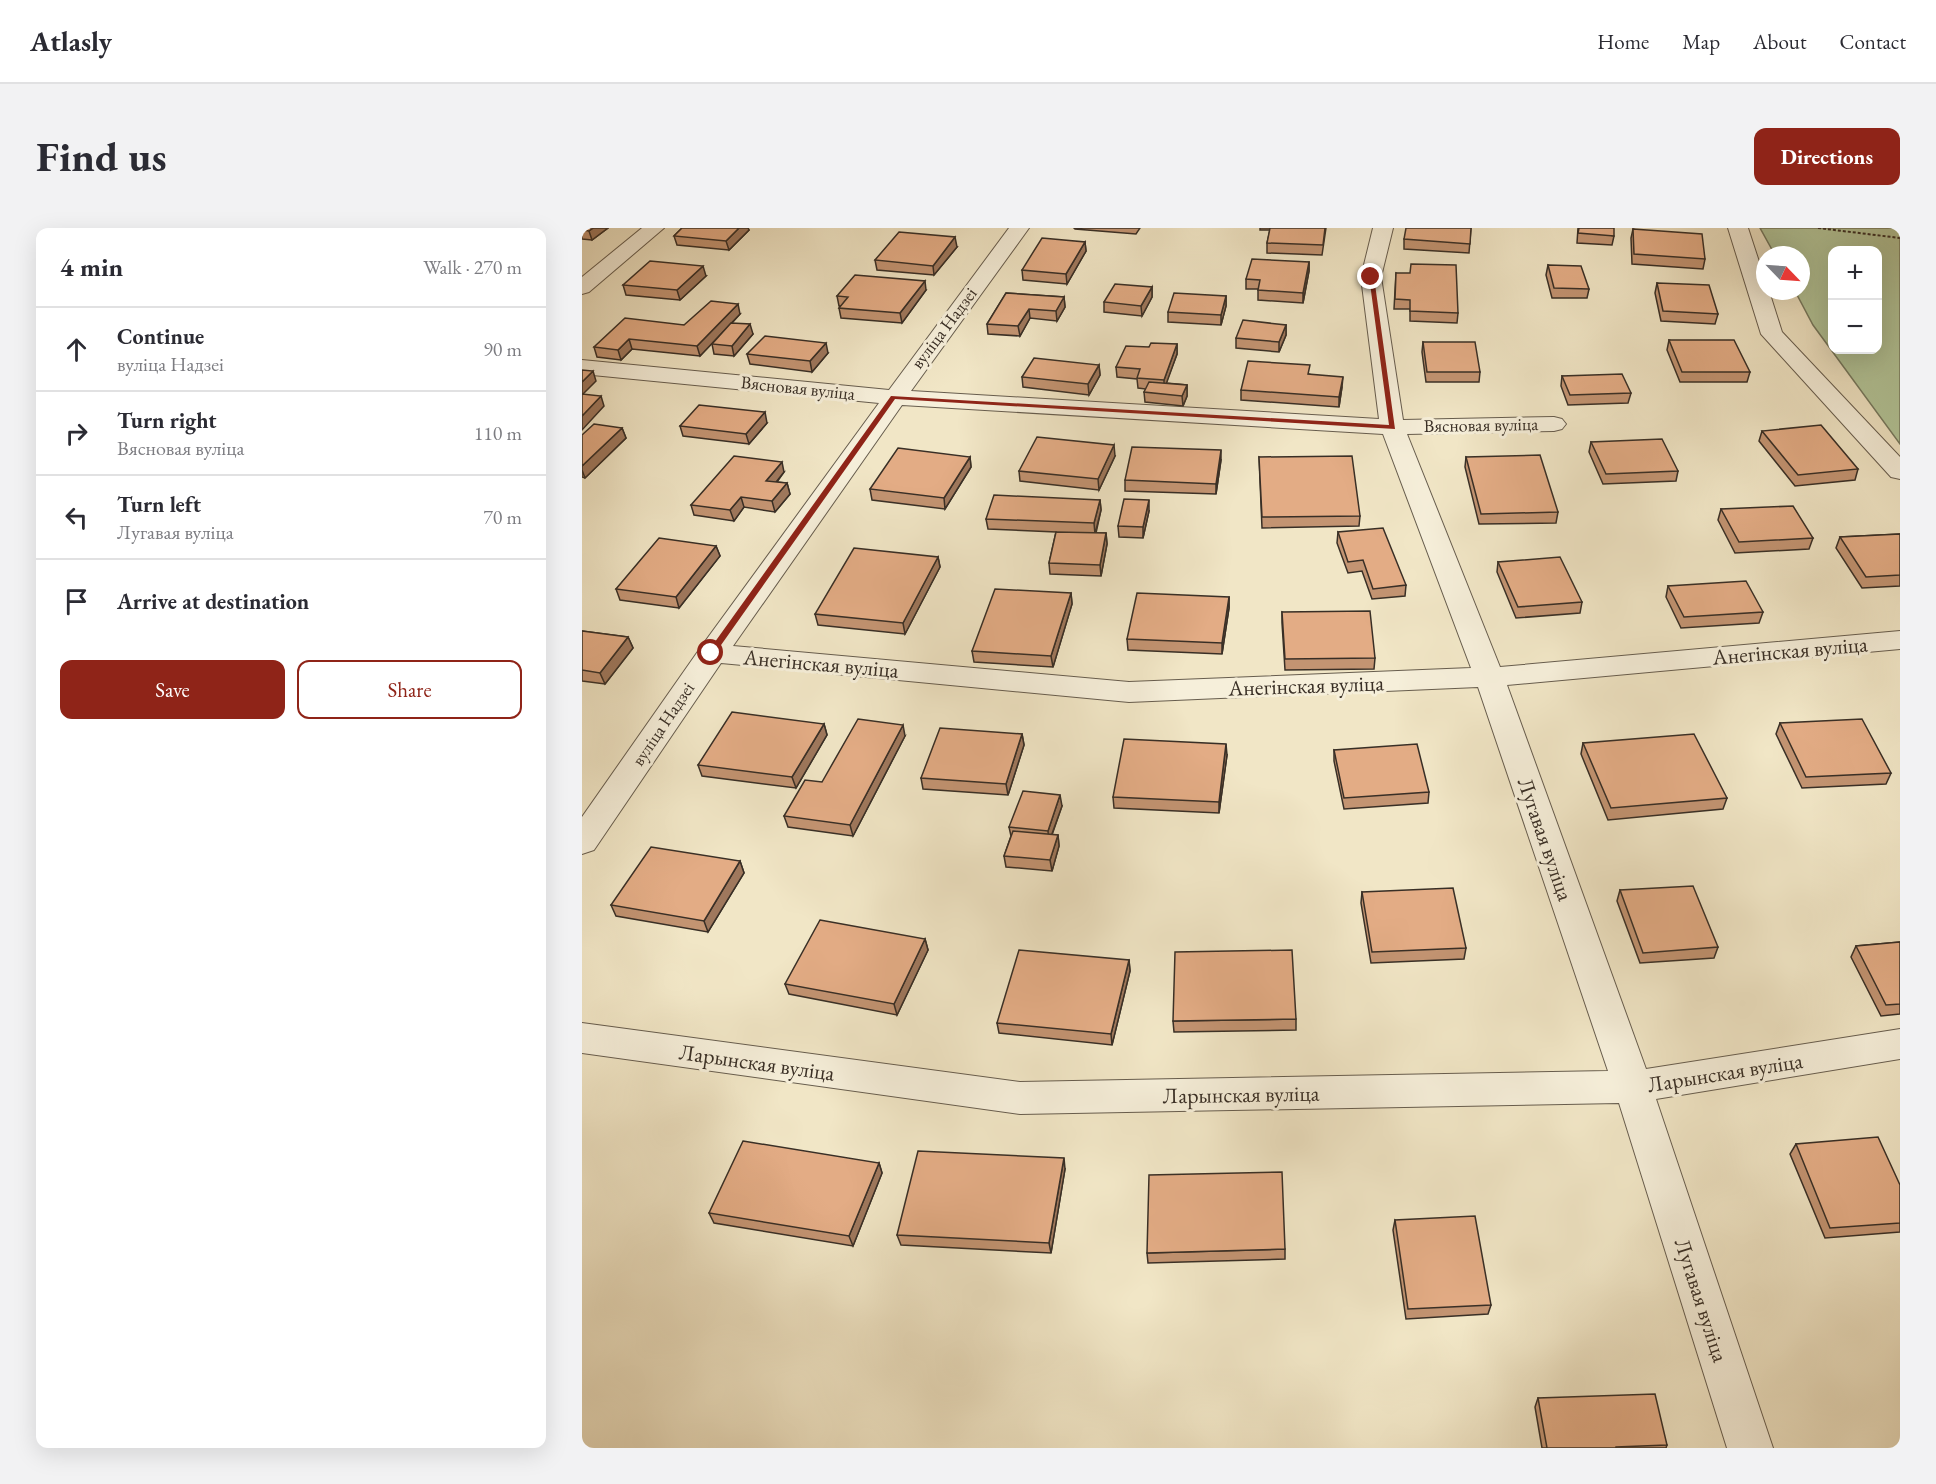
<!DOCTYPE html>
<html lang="en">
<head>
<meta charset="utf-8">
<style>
  :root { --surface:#fff; --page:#f2f2f3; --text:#2b2b33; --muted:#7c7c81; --line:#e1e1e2; --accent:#8f2418 }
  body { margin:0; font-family:"EB Garamond",serif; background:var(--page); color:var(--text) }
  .controls { position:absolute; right:18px; top:18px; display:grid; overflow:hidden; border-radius:12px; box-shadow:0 6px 24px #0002 }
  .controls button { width:54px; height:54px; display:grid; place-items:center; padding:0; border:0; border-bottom:2px solid var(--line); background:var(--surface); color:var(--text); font:30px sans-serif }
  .compass { position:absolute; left:1174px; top:18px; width:54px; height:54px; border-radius:50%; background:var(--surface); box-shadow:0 6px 24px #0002; rotate:115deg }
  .stop { position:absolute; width:18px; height:18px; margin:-14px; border:4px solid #8f2418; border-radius:50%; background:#fff }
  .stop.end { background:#8f2418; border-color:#fff; box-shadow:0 2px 6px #0008 }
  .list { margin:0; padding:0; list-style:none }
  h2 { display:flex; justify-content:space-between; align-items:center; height:78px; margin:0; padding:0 24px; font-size:26px }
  h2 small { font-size:20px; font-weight:400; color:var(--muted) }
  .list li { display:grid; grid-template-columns:39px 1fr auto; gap:18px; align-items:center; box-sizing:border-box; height:84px; padding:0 24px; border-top:2px solid var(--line) }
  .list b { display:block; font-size:22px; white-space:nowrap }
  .list p { margin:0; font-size:20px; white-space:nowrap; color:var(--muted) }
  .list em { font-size:20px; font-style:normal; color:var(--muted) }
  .actions { display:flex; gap:12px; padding:18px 24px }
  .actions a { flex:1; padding:14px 0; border:2px solid var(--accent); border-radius:12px; text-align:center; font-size:21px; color:var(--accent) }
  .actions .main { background:var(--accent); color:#fff }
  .icon { flex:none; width:33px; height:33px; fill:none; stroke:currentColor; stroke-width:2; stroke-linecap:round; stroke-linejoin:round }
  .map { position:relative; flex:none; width:1318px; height:1220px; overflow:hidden; border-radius:12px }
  header { display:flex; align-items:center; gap:36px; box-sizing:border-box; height:84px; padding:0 30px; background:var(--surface); border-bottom:2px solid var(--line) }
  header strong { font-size:28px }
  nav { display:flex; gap:33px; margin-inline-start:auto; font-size:21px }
  .intro { display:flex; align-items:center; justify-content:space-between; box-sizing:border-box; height:144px; padding:0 36px }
  h1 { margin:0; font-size:42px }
  .button { padding:15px 27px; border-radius:12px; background:var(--accent); color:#fff; font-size:21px; font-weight:700 }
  main { display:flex; gap:36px; padding:0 36px }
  aside { flex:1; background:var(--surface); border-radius:12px; box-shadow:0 6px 24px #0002 }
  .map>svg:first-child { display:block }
</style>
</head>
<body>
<header>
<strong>Atlasly</strong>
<nav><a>Home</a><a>Map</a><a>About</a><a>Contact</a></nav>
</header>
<div class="intro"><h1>Find us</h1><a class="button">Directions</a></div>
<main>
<aside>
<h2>4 min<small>Walk · 270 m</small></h2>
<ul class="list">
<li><svg class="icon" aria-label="ahead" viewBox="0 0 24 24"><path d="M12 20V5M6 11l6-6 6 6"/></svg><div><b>Continue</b><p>вуліца Надзеі</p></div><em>90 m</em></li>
<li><svg class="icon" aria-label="right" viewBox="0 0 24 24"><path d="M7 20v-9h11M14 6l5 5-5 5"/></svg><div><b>Turn right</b><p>Вясновая вуліца</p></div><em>110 m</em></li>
<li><svg class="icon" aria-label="left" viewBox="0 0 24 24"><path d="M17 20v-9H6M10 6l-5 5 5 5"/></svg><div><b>Turn left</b><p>Лугавая вуліца</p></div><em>70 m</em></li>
<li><svg class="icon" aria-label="arrive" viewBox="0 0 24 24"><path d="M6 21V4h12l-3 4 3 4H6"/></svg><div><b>Arrive at destination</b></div></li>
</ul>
<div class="actions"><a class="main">Save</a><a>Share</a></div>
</aside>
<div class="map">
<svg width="1318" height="1220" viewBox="0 0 1318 1220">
  <rect width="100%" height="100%" fill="#f1e6c6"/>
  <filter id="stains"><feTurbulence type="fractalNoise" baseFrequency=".00333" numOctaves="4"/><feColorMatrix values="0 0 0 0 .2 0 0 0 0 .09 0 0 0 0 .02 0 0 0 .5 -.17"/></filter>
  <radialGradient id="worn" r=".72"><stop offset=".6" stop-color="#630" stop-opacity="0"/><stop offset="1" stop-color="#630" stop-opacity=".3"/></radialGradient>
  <path fill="#b3c69a" stroke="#767a60" stroke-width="1.5" fill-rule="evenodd" d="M 1178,0 L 1318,0 L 1318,216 L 1231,97 L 1213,63 L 1219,63 L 1219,27 L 1193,27 ZM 1250,22 L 1296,22 L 1296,122 L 1250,122 Z"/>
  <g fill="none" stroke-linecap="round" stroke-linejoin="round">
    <defs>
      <path id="minor" d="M 60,0 L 82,0 L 7,64 L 0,66 L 0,49 Z
        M 427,0 L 447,0 L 329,163 L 797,191 L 779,49 L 791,0 L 811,0 L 799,49 L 821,192 L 972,189 L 980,191 L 984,196 L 980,201 L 972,203 L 825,206 L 918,439 L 1318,403 L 1318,421 L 925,457 L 1064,841 L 1318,801 L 1318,831 L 1074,871 L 1191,1220 L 1145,1220 L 1037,875 L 438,886 L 0,825 L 0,795 L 438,854 L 1026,843 L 896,459 L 547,474 L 139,435 L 12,622 L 0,626 L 0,589 L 119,419 L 297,175 L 0,146 L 0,132 L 307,162 ZM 320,177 L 801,206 L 889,440 L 547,454 L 151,418 Z
        M 1146,0 L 1166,0 L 1183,52 L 1183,63 L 1187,63 L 1200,104 L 1318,229 L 1318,251 L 1309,249 L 1179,106 Z"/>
    </defs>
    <use href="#minor" stroke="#675d4e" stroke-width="2"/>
    <path stroke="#392f26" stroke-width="2" stroke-dasharray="3 2" stroke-linecap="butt" d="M 1236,0 L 1318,10"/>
    <use href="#minor" fill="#f6efda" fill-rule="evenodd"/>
  </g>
  <path fill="#c39472" stroke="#392f26" stroke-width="1.5" d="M 0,0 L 26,0 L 10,12 L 0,11 Z
    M 100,0 L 166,0 L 167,2 L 147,22 L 95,17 L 92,8 Z
    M 492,0 L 558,0 L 554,6 L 493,1 Z
    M 678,0 L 744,0 L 740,27 L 685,25 L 685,15 L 688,2 L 678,2 Z
    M 889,0 L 887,25 L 822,21 L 822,11 Z
    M 996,0 L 1032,8 L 1030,17 L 995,15 Z
    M 1051,1 L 1123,31 L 1121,41 L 1050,36 L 1049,10 Z
    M 503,14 L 504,23 L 485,56 L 441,52 L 440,42 Z
    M 375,19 L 352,47 L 295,42 L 293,32 Z
    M 727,34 L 727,43 L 721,75 L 676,72 L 676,61 L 664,61 L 664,51 Z
    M 966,37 L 1007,61 L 1005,70 L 970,70 L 964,47 Z
    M 814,45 L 876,85 L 875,95 L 828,93 L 828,81 L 812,81 Z
    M 124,48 L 98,72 L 44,67 L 41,57 Z
    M 1075,55 L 1136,86 L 1133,96 L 1079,93 L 1073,65 Z
    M 570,59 L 570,69 L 560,88 L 522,84 L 522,74 Z
    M 344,62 L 320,95 L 259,90 L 257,80 L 259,78 L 257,78 L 255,68 Z
    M 424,65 L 482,69 L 483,79 L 475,93 L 448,90 L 438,108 L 406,106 L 405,96 Z
    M 644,68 L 644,78 L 639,97 L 586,94 L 586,84 Z
    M 158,86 L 150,95 L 171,106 L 152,128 L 132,126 L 130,116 L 135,110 L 118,128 L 50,121 L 39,132 L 15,129 L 12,119 L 102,97 Z
    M 704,97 L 704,107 L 697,124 L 654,120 L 654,110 Z
    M 1087,112 L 1168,144 L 1165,154 L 1098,154 L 1085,122 Z
    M 841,114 L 898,144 L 897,154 L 844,154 L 840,124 Z
    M 595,116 L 595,126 L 584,155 L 605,157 L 605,168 L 601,178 L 563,174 L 562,164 L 564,161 L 556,160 L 555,151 L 535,149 L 534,139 L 567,119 Z
    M 246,125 L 230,144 L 168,136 L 165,126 Z
    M 517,137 L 518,147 L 507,167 L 441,159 L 440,149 Z
    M 727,146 L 760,159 L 757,179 L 659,172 L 659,162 Z
    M 980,148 L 1049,165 L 1046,175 L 986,177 L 979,158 Z
    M 185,195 L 167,216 L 101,208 L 98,198 Z
    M 40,200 L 44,210 L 3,250 L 0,249 L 0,207 Z
    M 1180,203 L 1276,241 L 1273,252 L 1213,258 L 1177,213 Z
    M 1009,214 L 1096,243 L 1094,253 L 1021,256 L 1007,224 Z
    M 533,228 L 517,262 L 438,253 L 437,243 Z
    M 388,229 L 389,239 L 363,281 L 290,272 L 288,261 Z
    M 677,229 L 778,288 L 777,298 L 680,300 Z
    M 884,229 L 976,284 L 974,295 L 897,296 L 883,239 Z
    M 639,232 L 634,266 L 543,263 L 543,252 Z
    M 202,244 L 195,254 L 205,255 L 208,266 L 193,284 L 162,279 L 152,293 L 112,287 L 109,277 Z
    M 518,272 L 519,282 L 514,305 L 524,305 L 525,316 L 519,348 L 468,346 L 467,335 L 474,304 L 406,301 L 404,291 Z
    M 1139,281 L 1231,310 L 1227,321 L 1153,325 L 1136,292 Z
    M 567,283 L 561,310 L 537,309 L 536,298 Z
    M 756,304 L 824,357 L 823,368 L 790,371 L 780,343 L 766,345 L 755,315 Z
    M 1318,306 L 1318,358 L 1280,360 L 1254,320 L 1258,309 Z
    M 134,318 L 138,328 L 97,380 L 38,372 L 34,361 Z
    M 356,329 L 358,339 L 323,406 L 236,397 L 233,386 Z
    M 916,334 L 1000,374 L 998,385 L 934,390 L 915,344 Z
    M 1086,358 L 1181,384 L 1177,395 L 1099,400 L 1084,369 Z
    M 489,365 L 490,376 L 471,439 L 392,434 L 390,423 Z
    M 647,369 L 647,380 L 640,426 L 546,422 L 545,411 Z
    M 700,384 L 793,430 L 792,441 L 703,442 L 700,395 Z
    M 0,403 L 46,409 L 51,420 L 23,456 L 0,453 Z
    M 1198,495 L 1309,545 L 1304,556 L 1220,560 L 1194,506 Z
    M 242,496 L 245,507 L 214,560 L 120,548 L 116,537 Z
    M 440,506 L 442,517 L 426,567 L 341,561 L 339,550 Z
    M 323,508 L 271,608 L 206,599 L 202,588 L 240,554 Z
    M 1001,515 L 1145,570 L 1141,581 L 1026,592 L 999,526 Z
    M 752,522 L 847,564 L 846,575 L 762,581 L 752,533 Z
    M 645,527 L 637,585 L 532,580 L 531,569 Z
    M 480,578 L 470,607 L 476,607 L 477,618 L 470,643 L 424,639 L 422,628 L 429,608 L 427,599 Z
    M 158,633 L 162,645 L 126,704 L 34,688 L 29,677 Z
    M 1038,662 L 1136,719 L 1132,730 L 1058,735 L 1035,673 Z
    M 780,664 L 884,720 L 882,731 L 789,735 L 779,675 Z
    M 343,711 L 346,722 L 315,787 L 207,766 L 203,756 Z
    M 1318,714 L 1318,786 L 1299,788 L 1269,729 L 1274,718 Z
    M 547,732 L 548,743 L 530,817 L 417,805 L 415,795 Z
    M 714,791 L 714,802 L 592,804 L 591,793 Z
    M 1214,916 L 1318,957 L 1318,1004 L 1243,1010 L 1208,926 Z
    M 297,935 L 300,945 L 271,1018 L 132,995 L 127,985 Z
    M 483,941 L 469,1025 L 319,1017 L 315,1007 Z
    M 813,992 L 909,1077 L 906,1086 L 824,1091 L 811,1002 Z
    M 703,1021 L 703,1031 L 566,1035 L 565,1025 Z
    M 956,1170 L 1085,1217 L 1084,1220 L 960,1220 L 953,1179 Z"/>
  <path fill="#9f785d" stroke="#392f26" stroke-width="1.5" d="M 11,0 L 26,0 L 10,12 L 7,3 Z
    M 157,0 L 166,0 L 167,2 L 147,22 L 144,13 Z
    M 373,9 L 375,19 L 352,47 L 351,38 Z
    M 503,14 L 504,23 L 485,56 L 484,46 Z
    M 727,34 L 727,43 L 721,75 L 721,65 Z
    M 121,38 L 124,48 L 98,72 L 95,62 Z
    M 343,53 L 344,62 L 320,95 L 318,85 Z
    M 570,59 L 570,69 L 560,88 L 559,78 Z
    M 644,68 L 644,78 L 639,97 L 639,87 Z
    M 482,69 L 483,79 L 475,93 L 474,83 Z
    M 156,76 L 158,86 L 118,128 L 115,118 Z
    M 447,81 L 448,90 L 438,108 L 436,98 Z
    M 168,96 L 171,106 L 152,128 L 150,118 Z
    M 704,97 L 704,107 L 697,124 L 697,114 Z
    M 47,111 L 50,121 L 39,132 L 36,122 Z
    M 244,115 L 246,125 L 230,144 L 228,133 Z
    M 595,116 L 595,126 L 582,162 L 582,152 Z
    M 517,137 L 518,147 L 507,167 L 506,156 Z
    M 11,143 L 14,153 L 0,167 L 0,154 Z
    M 761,149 L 760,159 L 757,179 L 757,169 Z
    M 605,157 L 605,168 L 601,178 L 600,168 Z
    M 19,168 L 22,178 L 0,202 L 0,188 Z
    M 183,184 L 185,195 L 167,216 L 164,206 Z
    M 40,200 L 44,210 L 3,250 L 0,242 L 0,238 Z
    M 532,217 L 533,228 L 517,262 L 516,251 Z
    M 639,222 L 639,232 L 634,266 L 634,256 Z
    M 388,229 L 389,239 L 363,281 L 362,270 Z
    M 200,234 L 202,244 L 187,263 L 184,253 Z
    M 205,255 L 208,266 L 193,284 L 190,273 Z
    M 159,269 L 162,279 L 152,293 L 148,282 Z
    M 518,272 L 519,282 L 513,306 L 512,295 Z
    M 567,272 L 567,283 L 561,310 L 561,299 Z
    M 524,305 L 525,316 L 519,348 L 518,337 Z
    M 134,318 L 138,328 L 97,380 L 94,369 Z
    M 356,329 L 358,339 L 323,406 L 321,395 Z
    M 489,365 L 490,376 L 471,439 L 469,428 Z
    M 647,369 L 647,380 L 640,426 L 640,415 Z
    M 46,409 L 51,420 L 23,456 L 18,445 Z
    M 242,496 L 245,507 L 214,560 L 210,549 Z
    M 321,497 L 323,508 L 271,608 L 268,597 Z
    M 440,506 L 442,517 L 426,567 L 424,556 Z
    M 644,516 L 645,527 L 637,585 L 637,574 Z
    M 478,567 L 480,578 L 467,614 L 466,603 Z
    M 476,607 L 477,618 L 470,643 L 468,632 Z
    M 158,633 L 162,645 L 126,704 L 122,693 Z
    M 343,711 L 346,722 L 315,787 L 312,776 Z
    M 547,732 L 548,743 L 530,817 L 529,806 Z
    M 482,930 L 483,941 L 469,1025 L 467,1015 Z
    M 297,935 L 300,945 L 271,1018 L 267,1008 Z"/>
  <path fill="#e3ac85" stroke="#392f26" stroke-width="1.5" d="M 0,0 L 11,0 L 7,3 L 0,2 Z
    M 100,0 L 157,0 L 144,13 L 92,8 Z
    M 688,0 L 743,0 L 741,17 L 685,15 Z
    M 824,0 L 889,0 L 888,16 L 822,11 Z
    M 997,0 L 1032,0 L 1032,8 L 996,5 Z
    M 1051,1 L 1120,6 L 1123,31 L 1052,26 Z
    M 317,4 L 373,9 L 351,38 L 293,32 Z
    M 460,10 L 503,14 L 484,46 L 440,42 Z
    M 670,31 L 727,34 L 721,65 L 676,62 L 678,52 L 664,51 Z
    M 68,33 L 121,38 L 95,62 L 41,57 Z
    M 829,36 L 874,37 L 876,85 L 828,83 L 828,72 L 813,71 L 814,45 L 828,45 Z
    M 966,37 L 999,38 L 1007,61 L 972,60 Z
    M 273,47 L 343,53 L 318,85 L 257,80 L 266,69 L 255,68 Z
    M 1075,55 L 1127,57 L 1136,86 L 1081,83 Z
    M 533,56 L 570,59 L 559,78 L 522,74 Z
    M 424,65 L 482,69 L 474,83 L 447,81 L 436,98 L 405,96 Z
    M 592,65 L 644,68 L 639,87 L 586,84 Z
    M 129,73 L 156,76 L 115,118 L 47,111 L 36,122 L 12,119 L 43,90 L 102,97 Z
    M 661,92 L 704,97 L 697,114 L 654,110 Z
    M 149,95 L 168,96 L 150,118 L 130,116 Z
    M 183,108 L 244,115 L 228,133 L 165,126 Z
    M 1087,112 L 1152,112 L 1168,144 L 1100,144 Z
    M 841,114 L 893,114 L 898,144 L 845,144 Z
    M 569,115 L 595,116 L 582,152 L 555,150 L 558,141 L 534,139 L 544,118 L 567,119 Z
    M 452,130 L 517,137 L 506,156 L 440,149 Z
    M 666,133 L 728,137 L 726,146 L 761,149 L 757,169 L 659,162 Z
    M 0,142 L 11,143 L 0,154 Z
    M 1040,146 L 1049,165 L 988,167 L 980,148 Z
    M 567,154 L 605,157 L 600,168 L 562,164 Z
    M 0,166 L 19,168 L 0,188 Z
    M 117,177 L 183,184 L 164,206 L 98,198 Z
    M 12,196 L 40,200 L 0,238 L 0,207 Z
    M 1239,197 L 1276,241 L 1216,247 L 1180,203 Z
    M 455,209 L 532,217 L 516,251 L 437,243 Z
    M 1080,211 L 1096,243 L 1024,246 L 1009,214 Z
    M 550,219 L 639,222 L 634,256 L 543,252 Z
    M 316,220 L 388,229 L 362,270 L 288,261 Z
    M 958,227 L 976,284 L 899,286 L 884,229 Z
    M 152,228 L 200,234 L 184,253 L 205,255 L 190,273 L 159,269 L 148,282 L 109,277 Z
    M 770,228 L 778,288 L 680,289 L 677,229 Z
    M 412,267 L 518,272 L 512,295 L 404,291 Z
    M 542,271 L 567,272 L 561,299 L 536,298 Z
    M 1211,278 L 1231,310 L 1157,314 L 1139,281 Z
    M 801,300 L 824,357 L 791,361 L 781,332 L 766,334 L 756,304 Z
    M 474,304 L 524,305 L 518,337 L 467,335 Z
    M 1318,306 L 1318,347 L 1284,349 L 1258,309 Z
    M 77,310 L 134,318 L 94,369 L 34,361 Z
    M 272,320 L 356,329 L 321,395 L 233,386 Z
    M 978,329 L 1000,374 L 936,379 L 916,334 Z
    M 1164,353 L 1181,384 L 1102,389 L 1086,358 Z
    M 413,361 L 489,365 L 469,428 L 390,423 Z
    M 555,365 L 647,369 L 640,415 L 545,411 Z
    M 788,383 L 793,430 L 703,431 L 700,384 Z
    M 0,403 L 46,409 L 18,445 L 0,442 Z
    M 150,484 L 242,496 L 210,549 L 116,537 Z
    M 276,491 L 321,497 L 268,597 L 202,588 L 223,552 L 240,554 Z
    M 1280,491 L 1309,545 L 1224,549 L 1198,495 Z
    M 358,500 L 440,506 L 424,556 L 339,550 Z
    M 1112,506 L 1145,570 L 1029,580 L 1001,515 Z
    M 542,511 L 644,516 L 637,574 L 531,569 Z
    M 835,516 L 847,564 L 762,570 L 752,522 Z
    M 441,563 L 478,567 L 466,603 L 427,599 Z
    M 431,603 L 476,607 L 468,632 L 422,628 Z
    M 69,619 L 158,633 L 122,693 L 29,677 Z
    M 1111,658 L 1136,719 L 1061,725 L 1038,662 Z
    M 871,660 L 884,720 L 790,724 L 780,664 Z
    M 238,692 L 343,711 L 312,776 L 203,756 Z
    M 1318,714 L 1318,776 L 1304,777 L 1274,718 Z
    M 437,722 L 547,732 L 529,806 L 415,795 Z
    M 710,722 L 714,791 L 591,793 L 593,724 Z
    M 1296,909 L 1318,957 L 1318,995 L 1248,1000 L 1214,916 Z
    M 161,913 L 297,935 L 267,1008 L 127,985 Z
    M 336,923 L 482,930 L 467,1015 L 315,1007 Z
    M 700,944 L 703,1021 L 565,1025 L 567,947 Z
    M 893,988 L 909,1077 L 826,1081 L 813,992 Z
    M 1073,1166 L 1085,1217 L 1034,1219 L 1034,1220 L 965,1220 L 956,1170 Z"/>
  <path fill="#8f2418" d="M 787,48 L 792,49 L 813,201 L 313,171 L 132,427 L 125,425 L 309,168 L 807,197 Z"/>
  <g text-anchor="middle" stroke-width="6" stroke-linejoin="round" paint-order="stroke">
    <g font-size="18" fill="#392f26" stroke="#f6efda">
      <text transform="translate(362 100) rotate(-53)" y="6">вуліца Надзеі</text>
      <text transform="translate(216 160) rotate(6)" y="6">Вясновая вуліца</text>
      <text transform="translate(899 197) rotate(-1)" y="6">Вясновая вуліца</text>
      <text transform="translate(81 496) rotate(-56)" y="6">вуліца Надзеі</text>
    </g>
    <g font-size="22" fill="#392f26" stroke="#f6efda">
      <text transform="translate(1208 422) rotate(-5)" y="8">Анегінская вуліца</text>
      <text transform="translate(239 435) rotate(5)" y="8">Анегінская вуліца</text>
      <text transform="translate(724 457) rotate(-2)" y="8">Анегінская вуліца</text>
      <text transform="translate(964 611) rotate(71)" y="8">Лугавая вуліца</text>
      <text transform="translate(175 834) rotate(8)" y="8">Ларынская вуліца</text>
      <text transform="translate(1143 844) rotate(-9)" y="8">Ларынская вуліца</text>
      <text transform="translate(659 866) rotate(-1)" y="8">Ларынская вуліца</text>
      <text transform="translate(1120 1072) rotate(72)" y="8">Лугавая вуліца</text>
    </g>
  </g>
  <rect width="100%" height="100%" filter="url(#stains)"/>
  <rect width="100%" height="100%" fill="url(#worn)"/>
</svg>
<div class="controls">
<button>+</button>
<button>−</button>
</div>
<svg class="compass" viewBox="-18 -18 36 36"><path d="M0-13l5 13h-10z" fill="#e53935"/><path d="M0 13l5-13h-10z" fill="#7c7c81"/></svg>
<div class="stop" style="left:129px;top:425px"></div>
<div class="stop end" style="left:789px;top:49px"></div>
</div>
</main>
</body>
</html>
